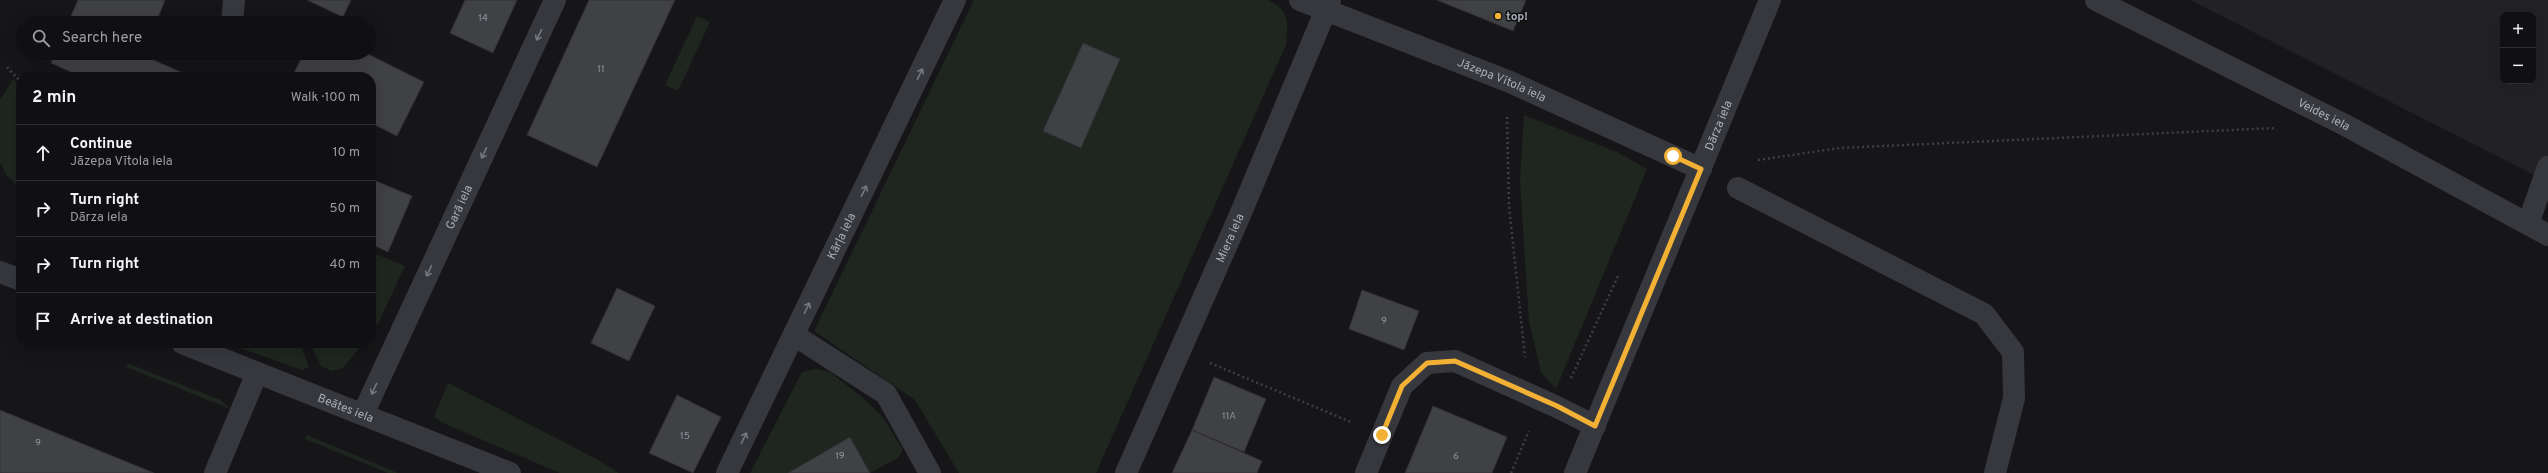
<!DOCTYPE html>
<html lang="en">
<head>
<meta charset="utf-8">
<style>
  :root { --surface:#101012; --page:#19191b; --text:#f1f3f6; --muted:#9c9d9f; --line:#303032 }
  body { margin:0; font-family:Overpass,sans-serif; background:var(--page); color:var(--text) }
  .controls { position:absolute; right:12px; top:12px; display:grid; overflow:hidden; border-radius:8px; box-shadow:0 4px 16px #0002 }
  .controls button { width:36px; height:36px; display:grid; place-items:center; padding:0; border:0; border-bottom:1px solid var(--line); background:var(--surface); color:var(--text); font:20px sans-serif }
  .stop { position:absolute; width:12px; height:12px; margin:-9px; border:3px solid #f2b134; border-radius:50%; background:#fff }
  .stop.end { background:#f2b134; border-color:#fff; box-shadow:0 1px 4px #0008 }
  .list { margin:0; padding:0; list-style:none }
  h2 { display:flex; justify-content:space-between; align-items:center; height:52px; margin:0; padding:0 16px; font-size:17px }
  h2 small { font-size:13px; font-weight:400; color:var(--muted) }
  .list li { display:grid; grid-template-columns:26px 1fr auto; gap:12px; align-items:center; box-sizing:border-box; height:56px; padding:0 16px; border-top:1px solid var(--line) }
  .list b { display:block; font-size:15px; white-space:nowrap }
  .list p { margin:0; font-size:13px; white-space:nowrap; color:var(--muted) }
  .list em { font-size:13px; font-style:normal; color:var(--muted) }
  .icon { flex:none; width:22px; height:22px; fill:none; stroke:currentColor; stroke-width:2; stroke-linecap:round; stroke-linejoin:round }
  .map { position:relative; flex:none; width:2548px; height:473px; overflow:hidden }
  .search { position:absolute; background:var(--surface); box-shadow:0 4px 16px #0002; left:16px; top:16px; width:360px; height:44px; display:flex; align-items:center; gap:10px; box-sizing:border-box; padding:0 14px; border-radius:22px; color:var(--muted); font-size:15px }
  .panel { position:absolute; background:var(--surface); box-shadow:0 4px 16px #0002; left:16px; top:72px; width:360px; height:276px; border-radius:16px }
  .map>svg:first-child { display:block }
</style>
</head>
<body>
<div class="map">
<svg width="2548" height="473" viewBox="0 0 2548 473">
  <rect width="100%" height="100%" fill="#161618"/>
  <path fill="#222225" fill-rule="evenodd" d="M 2190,0 L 2548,0 L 2548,182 L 2202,6 ZM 2503,15 L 2533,15 L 2533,81 L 2503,81 Z"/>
  <path fill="#1e261f" d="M 974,0 L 1268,0 C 1290,10 1288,23 1286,45 L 1096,473 L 959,473 L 915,400 L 814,331 Z
    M 697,16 L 710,22 L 678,91 L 665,85 Z
    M 13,79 L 21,88 L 21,189 L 6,175 L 0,162 L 0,100 Z
    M 1524,115 L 1619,153 L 1647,169 L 1556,389 L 1541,372 L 1529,321 L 1520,182 Z
    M 371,252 L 405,266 L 378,324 L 372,328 Z
    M 226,343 L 300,343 L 309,367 L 302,370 Z
    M 310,343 L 358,343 L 361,346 L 343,368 L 332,371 L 321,366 Z
    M 129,364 L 221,400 L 230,409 L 126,367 Z
    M 815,369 L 830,372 L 862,397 L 882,416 L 903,450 L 898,458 L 870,473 L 850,437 L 788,473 L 750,473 L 802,372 Z
    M 448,383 L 597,459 L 619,473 L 560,473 L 443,423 L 434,417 Z
    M 307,435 L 398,473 L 388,473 L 305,439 Z"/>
  <path fill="#404145" stroke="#303034" d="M 78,0 L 165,0 L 156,23 L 68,23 Z
    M 307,0 L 351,0 L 343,17 Z
    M 465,0 L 517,0 L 493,53 L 450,33 Z
    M 589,0 L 675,0 L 597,167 L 527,135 Z
    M 1437,0 L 1526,0 L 1513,31 Z
    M 1083,43 L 1120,59 L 1081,148 L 1043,131 Z
    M 55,53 L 143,53 L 142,55 L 192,77 L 82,77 L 51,63 Z
    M 304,53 L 366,53 L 424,82 L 397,136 L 371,123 L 371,77 L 292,77 Z
    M 371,179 L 412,196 L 388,252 L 371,244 Z
    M 617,288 L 655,306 L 629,361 L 591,343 Z
    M 1362,290 L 1419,311 L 1404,350 L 1349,329 Z
    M 1214,377 L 1266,399 L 1244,452 L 1192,430 Z
    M 677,395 L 721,417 L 693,473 L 649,453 Z
    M 1433,406 L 1507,437 L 1492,473 L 1405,473 Z
    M 0,410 L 154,473 L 0,473 Z
    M 1192,430 L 1262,461 L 1257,473 L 1172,473 Z
    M 850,437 L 870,473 L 788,473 Z"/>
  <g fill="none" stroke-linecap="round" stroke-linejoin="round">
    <path stroke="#3d3f44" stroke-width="2.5" stroke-dasharray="2 3" stroke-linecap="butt" d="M 7,67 L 21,82
      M 1507,117 L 1509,206 L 1525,357
      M 1758,160 L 1840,148 L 2275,128
      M 1210,363 L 1351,422
      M 1571,378 L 1619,274
      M 1511,473 L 1529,431"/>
    <g stroke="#37383d" stroke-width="22">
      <path id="s1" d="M 1300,0 L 1510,82 L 1701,169"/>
      <path id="s2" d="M 2096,0 L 2345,125 L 2548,235"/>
      <path d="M 232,23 L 234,0"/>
      <path d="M 1738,188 L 1984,314 L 2013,352 L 2014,398 L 1995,473"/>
      <path d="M 2528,224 L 2548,167"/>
      <path d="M 0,272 L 21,280"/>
      <path d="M 794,335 L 886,394 L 930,473"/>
      <path id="s3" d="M 182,343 L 510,473"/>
      <path id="s4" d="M 363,414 L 555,0"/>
      <path d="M 215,473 L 257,373"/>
      <path id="s5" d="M 727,473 L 955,0"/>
      <path id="s6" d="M 1126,473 L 1240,215 L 1330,0"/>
      <path d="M 1366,473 L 1402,386 L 1427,363 L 1455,361 L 1557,407 L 1595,426"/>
      <path id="s7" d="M 1575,473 L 1770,0"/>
    </g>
  </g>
  <defs><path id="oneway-shaft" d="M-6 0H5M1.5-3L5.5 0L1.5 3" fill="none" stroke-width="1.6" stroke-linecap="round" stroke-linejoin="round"/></defs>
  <g stroke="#757881">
    <use href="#oneway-shaft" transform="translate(539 35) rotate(115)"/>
    <use href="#oneway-shaft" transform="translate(920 74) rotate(-64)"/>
    <use href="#oneway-shaft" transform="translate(484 153) rotate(115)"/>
    <use href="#oneway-shaft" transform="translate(864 191) rotate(-64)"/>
    <use href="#oneway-shaft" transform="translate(429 271) rotate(115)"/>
    <use href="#oneway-shaft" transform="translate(807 308) rotate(-64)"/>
    <use href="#oneway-shaft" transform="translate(374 389) rotate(115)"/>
    <use href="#oneway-shaft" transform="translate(744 438) rotate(-64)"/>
  </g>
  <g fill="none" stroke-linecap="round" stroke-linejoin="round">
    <path stroke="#f2b134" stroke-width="5" d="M 1382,435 L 1402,386 L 1427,363 L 1455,361 L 1557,406 L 1595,426 L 1701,169 L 1673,156"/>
  </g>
  <circle fill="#f2b134" stroke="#111113" stroke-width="1.5" cx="1498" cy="16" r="4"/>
  <g text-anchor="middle" stroke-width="3" stroke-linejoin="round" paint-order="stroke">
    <g font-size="10" fill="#8e929b">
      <text x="483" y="21">14</text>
      <text x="601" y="72">11</text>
      <text x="1384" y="324">9</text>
      <text x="1229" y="419">11A</text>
      <text x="685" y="439">15</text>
      <text x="38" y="446">9</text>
      <text x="840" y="459">19</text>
      <text x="1456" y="459">6</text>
    </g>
    <g font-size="12" font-weight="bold" fill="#a8adb8" stroke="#111113" text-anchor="start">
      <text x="1506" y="20">top!</text>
    </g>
    <g font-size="12" fill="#a8adb8" stroke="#111113">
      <text dy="4" stroke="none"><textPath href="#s1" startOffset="217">Jāzepa Vītola iela</textPath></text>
      <text dy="4" stroke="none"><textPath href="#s2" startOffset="255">Veides iela</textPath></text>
      <text dy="4" stroke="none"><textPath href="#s7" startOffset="376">Dārza iela</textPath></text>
      <text dy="4" stroke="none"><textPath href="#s4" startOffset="228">Garā iela</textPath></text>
      <text dy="4" stroke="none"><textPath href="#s5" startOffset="263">Kārļa iela</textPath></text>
      <text dy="4" stroke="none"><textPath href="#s6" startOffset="257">Miera iela</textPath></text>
      <text dy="4" stroke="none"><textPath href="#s3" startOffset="176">Beātes iela</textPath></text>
    </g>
  </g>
</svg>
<div class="controls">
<button>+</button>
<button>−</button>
</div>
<div class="stop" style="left:1673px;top:156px"></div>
<div class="stop end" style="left:1382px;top:435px"></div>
<div class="search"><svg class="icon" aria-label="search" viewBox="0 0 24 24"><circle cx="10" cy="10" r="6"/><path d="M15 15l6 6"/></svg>Search here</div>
<section class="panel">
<h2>2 min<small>Walk · 100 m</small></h2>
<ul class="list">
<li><svg class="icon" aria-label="ahead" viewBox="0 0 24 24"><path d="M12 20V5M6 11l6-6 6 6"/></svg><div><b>Continue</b><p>Jāzepa Vītola iela</p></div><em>10 m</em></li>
<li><svg class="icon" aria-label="right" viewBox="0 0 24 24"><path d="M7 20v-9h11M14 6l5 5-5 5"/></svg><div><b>Turn right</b><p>Dārza iela</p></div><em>50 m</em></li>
<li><svg class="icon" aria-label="right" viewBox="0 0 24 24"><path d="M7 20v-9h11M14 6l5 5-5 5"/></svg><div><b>Turn right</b></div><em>40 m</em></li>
<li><svg class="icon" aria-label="arrive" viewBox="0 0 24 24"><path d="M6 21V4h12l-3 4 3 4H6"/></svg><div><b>Arrive at destination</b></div></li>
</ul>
</section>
</div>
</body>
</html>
